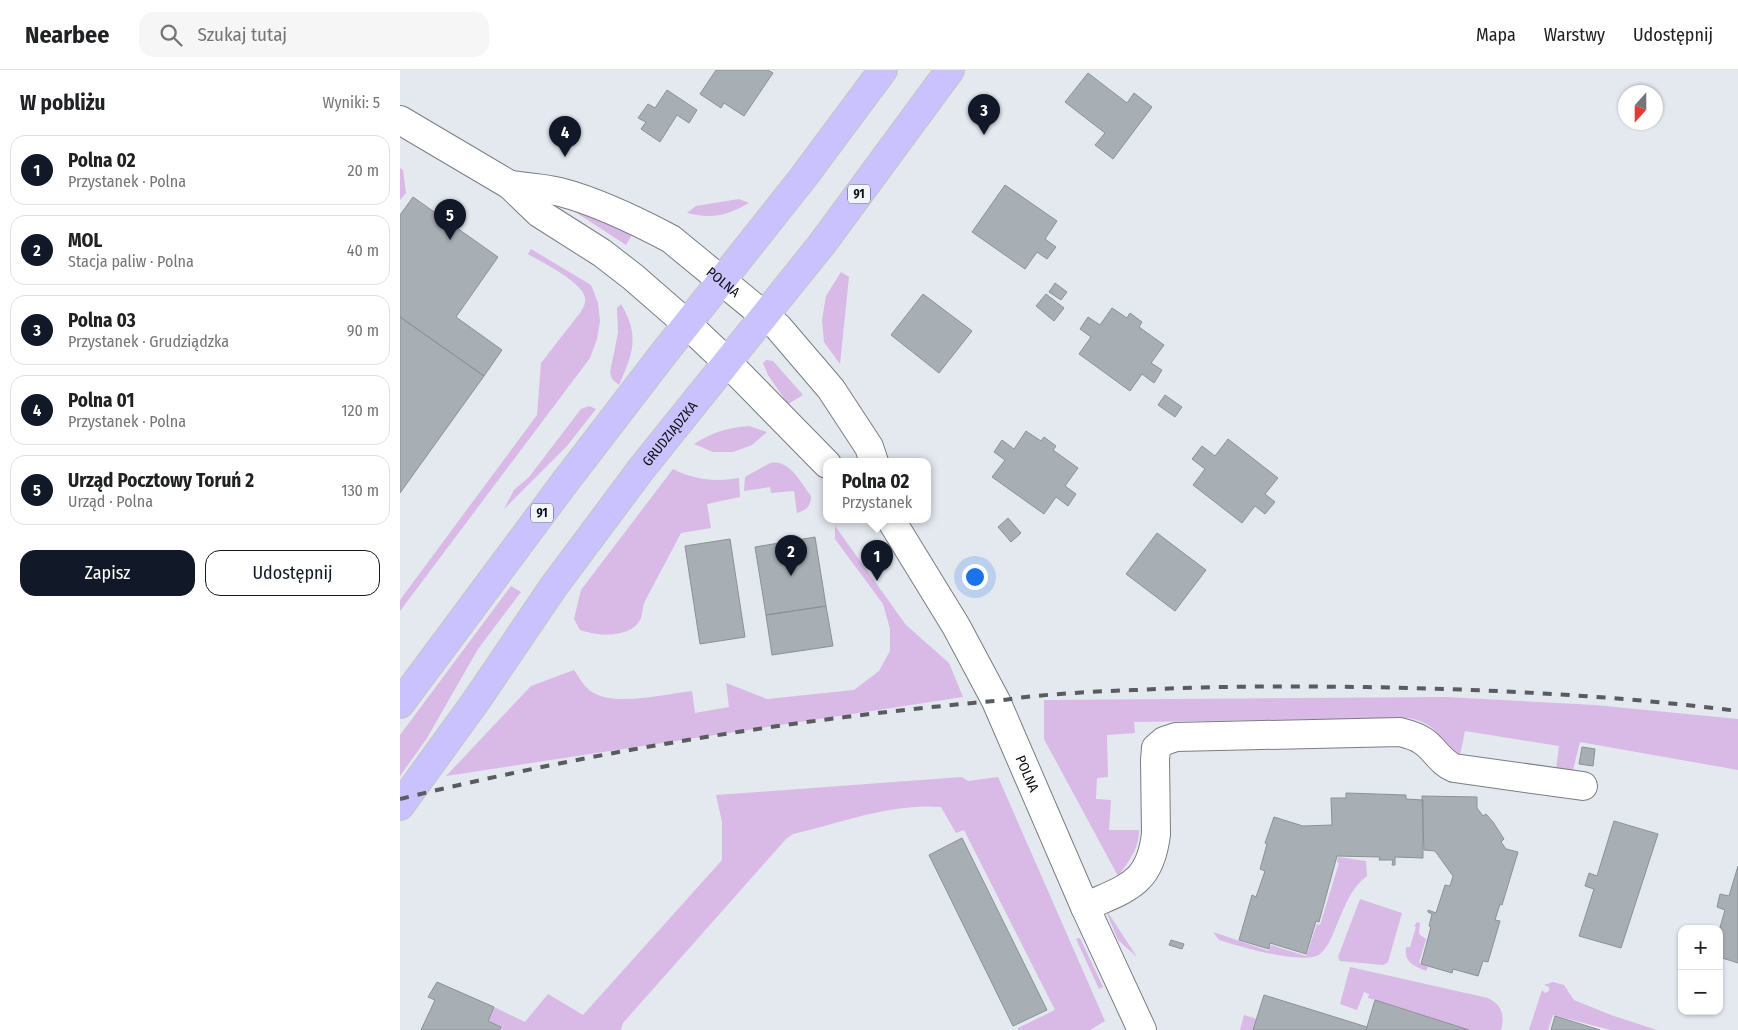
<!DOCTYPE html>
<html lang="pl">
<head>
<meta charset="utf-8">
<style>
  :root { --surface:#fff; --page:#f6f6f6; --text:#202124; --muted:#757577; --line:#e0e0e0; --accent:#111827 }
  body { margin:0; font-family:"Fira Sans Condensed",sans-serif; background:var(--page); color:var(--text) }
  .controls { position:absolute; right:15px; bottom:15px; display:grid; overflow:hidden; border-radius:10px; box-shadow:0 1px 4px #0004 }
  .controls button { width:45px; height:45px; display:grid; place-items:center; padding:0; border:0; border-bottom:1px solid var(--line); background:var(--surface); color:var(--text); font:25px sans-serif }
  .compass { position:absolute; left:1218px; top:15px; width:45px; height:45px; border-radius:50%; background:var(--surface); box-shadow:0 1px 4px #0004; rotate:201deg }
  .you { position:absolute; left:574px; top:506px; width:18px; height:18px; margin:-12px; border:4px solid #fff; border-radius:50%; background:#1a73e8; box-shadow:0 0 0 8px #1a73e833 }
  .badge { display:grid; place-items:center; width:32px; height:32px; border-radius:50%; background:var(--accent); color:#fff; font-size:16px; font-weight:700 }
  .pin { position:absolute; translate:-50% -41px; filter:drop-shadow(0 1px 2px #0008) }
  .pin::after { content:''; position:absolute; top:26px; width:18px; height:15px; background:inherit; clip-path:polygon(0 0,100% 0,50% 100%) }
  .popup { position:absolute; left:423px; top:388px; width:108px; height:65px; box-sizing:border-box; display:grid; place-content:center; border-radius:10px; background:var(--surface); filter:drop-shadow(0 1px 4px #0005); font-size:16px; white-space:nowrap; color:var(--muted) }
  .popup b { font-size:19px; color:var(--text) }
  .popup::after { content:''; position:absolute; left:50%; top:100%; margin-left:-10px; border:10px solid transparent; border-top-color:var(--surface) }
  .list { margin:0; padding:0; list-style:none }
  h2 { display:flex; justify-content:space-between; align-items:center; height:65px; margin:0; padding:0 20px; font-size:21px }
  h2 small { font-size:16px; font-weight:400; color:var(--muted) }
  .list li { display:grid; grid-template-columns:32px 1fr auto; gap:15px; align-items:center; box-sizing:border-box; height:70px; margin:0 10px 10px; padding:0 10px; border:1px solid var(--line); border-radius:15px }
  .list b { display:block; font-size:19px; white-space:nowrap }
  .list p { margin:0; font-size:16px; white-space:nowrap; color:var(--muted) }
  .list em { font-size:16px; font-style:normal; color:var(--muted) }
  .actions { display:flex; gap:10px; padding:15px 20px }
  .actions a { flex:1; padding:11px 0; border:1px solid var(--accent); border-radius:15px; text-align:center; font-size:18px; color:var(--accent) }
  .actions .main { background:var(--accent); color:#fff }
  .icon { flex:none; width:28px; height:28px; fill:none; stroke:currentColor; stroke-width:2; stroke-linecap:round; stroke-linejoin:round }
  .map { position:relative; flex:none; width:1338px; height:960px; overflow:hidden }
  header { display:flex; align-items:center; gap:30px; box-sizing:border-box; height:70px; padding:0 25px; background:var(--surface); border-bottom:1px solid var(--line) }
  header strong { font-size:24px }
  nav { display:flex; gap:28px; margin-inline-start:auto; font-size:18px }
  .search { width:350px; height:45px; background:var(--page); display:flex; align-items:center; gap:12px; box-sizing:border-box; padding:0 18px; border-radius:15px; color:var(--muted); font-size:19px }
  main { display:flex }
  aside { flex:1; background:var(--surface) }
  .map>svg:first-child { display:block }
</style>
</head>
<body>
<header>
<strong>Nearbee</strong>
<div class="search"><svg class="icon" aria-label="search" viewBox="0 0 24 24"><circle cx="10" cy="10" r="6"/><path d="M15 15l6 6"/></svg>Szukaj tutaj</div>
<nav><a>Mapa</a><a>Warstwy</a><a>Udostępnij</a></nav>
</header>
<main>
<aside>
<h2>W pobliżu<small>Wyniki: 5</small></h2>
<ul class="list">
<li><span class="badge">1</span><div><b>Polna 02</b><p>Przystanek · Polna</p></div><em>20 m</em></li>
<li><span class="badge">2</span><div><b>MOL</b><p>Stacja paliw · Polna</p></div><em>40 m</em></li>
<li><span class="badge">3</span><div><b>Polna 03</b><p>Przystanek · Grudziądzka</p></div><em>90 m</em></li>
<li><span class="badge">4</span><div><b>Polna 01</b><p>Przystanek · Polna</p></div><em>120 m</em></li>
<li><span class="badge">5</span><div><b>Urząd Pocztowy Toruń 2</b><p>Urząd · Polna</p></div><em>130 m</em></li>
</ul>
<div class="actions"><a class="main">Zapisz</a><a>Udostępnij</a></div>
</aside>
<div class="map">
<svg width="1338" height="960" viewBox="0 0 1338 960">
  <rect width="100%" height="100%" fill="#e4e8ef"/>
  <path fill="#d9b9e6" d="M 0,98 L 3,100 L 6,123 L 0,130 Z
    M 339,129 L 349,133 C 326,146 312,149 287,143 L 296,136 Z
    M 163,134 L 233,163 L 226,175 Z
    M 131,179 L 191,215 L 198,233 L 200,251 L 197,269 L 190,288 L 0,541 L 0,530 L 137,345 L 141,293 L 180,243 C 183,239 186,233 185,228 C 183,212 141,192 128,184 Z
    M 441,202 L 449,207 L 440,294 L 424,272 L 422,250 L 426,226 Z
    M 221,234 C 240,266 233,283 219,315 L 212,309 L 210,302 L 218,263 L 217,238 Z
    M 366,290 L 373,291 L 403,325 L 388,334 L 368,305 L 363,293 Z
    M 189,336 L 196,339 L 167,376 L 104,439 L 114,420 L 129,407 L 181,339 Z
    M 349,356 L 367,362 L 352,375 L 333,382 L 313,382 L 294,374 C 314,362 326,358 349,356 Z
    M 370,393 C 390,389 400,412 411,426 C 411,436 407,440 397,443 L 394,421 L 371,423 L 370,417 L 344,421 L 345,407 Z
    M 273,399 C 295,410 315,412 339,408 L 340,427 L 307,434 L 311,458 L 281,463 C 269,486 257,508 245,531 C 242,537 243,545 240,550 C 229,569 197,566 180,560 L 174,549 L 181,520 Z
    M 435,456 L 506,555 L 549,593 L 563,627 L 46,706 L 131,616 L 174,600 C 179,607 184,617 192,622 C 215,637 265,624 292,621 L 295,643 L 329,637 L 326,613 L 367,629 L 454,620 L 479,601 L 490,581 L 490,559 L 483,534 L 435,469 Z
    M 111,516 L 121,522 L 78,579 L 27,668 L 0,706 L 0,665 Z
    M 1046,627 L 1195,635 L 1338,649 L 1338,700 L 1180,672 L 1173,700 L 1156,699 L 1159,676 L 1065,661 L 1060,685 C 1047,678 1046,673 1037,663 C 1030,654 1019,650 1009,648 L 734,652 L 735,663 L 707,665 L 708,707 L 697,708 L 696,729 L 711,730 L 709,760 L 739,760 C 739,779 729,791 718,806 L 644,669 L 644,630 Z
    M 562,707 L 568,711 L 598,707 L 705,951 L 690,960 L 618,960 L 618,958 L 655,940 L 564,760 L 556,763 L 541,737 C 495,733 449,750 405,761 L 393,764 L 386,769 L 223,953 L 221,960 L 99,960 L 100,956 L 88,951 L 94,937 L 125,952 L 148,924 L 183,945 L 322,790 L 322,752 L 316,725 Z
    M 938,787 L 966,791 L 967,806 C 953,816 947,831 940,847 C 935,858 930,876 920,884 C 904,896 838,876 819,870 L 813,862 L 869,881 L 871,875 L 906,886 L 917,854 L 920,855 L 939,793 L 937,792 Z
    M 960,829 L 1002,843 L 988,892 L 983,895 L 940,891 L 938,887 Z
    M 705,838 L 737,887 L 718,870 Z
    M 1017,852 L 1020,853 L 1019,864 L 1026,869 L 1019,893 L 1028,897 L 1026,901 C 1014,896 1004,893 1006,877 L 1010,877 L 1016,857 L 1014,856 Z
    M 680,868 L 703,917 L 699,919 L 676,869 Z
    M 950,897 L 1088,928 C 1102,935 1105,945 1101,960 L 1069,960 L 975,930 L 968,928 L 969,924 L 964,922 L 957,940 L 940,934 Z
    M 1153,912 L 1164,915 L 1174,930 L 1211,945 L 1257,960 L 1211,960 L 1153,945 L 1148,960 L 1129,960 L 1142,920 L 1145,923 L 1149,921 L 1149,917 L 1144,915 Z
    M 844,945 L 857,949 L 853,960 L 840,960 Z"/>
  <path fill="#a8afb4" stroke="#8b9296" d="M 316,0 L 368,0 L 373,3 L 344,46 L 324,33 L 321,38 L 300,24 Z
    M 688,3 L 727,33 L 734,23 L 752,37 L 713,89 L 695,75 L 705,63 L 665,32 Z
    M 267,20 L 297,40 L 289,53 L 277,45 L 260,72 L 241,59 L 246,52 L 238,48 L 248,34 L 255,38 Z
    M 605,115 L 657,151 L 645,169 L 656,177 L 647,189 L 637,182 L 625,199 L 572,162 Z
    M 13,127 L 98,187 L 56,247 L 102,280 L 84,306 L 0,247 L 0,145 Z
    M 655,213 L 667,222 L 661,230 L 649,222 Z
    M 523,224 L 572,261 L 539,303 L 491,265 Z
    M 646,224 L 664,238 L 654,251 L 636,236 Z
    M 712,238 L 727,248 L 730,243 L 742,252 L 739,257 L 764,275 L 751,293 L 762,300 L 754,313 L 742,304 L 730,321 L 679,284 L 691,267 L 680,259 L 688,247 L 700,255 Z
    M 0,247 L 84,306 L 0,423 Z
    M 765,325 L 782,337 L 775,347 L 758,335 Z
    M 626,361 L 641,371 L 644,367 L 656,376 L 653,380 L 678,398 L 665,416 L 676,424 L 668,436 L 656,427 L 644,444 L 592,407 L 605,390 L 594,382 L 602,370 L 614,379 Z
    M 828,369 L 878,408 L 865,424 L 875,432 L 865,444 L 855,436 L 842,453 L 793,415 L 805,399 L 792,389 L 802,376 L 815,386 Z
    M 608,448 L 621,463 L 611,472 L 598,457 Z
    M 757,463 L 806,500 L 775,541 L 726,504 Z
    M 415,467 L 426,536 L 366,545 L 355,477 Z
    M 330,469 L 345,567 L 300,574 L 285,476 Z
    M 426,536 L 433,576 L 372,585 L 366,545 Z
    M 1182,677 L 1195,679 L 1193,696 L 1179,694 Z
    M 946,723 L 1006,725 L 1006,729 L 1023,730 L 1023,788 L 995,787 L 995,795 L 992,795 L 993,790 L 979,790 L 980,787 L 937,786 L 919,852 L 916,851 L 906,884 L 870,873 L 869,879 L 839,870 L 852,825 L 856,827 L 865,801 L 860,799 L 867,774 L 865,773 L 874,747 L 903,756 L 932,755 L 931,728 L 946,728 Z
    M 1022,726 L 1077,727 L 1077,738 L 1083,746 L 1086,744 L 1093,752 L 1104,769 L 1101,772 L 1106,779 L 1118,782 L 1102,835 L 1100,834 L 1095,850 L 1100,851 L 1088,892 L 1083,891 L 1078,906 L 1053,899 L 1052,903 L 1021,894 L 1031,857 L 1029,856 L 1032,844 L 1028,842 L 1028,840 L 1036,843 L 1045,815 L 1050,816 L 1053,806 L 1035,781 L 1024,780 Z
    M 1214,751 L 1258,764 L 1221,878 L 1179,866 L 1194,819 L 1185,816 L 1189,803 L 1197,806 Z
    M 562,768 L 647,940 L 613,956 L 529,785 Z
    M 1338,796 L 1338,893 L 1319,887 L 1319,861 L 1325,840 L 1317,837 L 1320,824 L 1329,826 Z
    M 771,870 L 784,874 L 782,879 L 769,875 Z
    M 37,912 L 94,937 L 88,951 L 101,957 L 99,960 L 21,960 L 35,930 L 28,927 Z
    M 864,925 L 967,957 L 966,960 L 853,960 Z
    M 975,930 L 1069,960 L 966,960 Z
    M 1155,946 L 1200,960 L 1151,960 Z"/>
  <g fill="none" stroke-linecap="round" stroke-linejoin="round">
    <defs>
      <path id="street" d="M 685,837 C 726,818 750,815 756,764 L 755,690 L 756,678 L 764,671 L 776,667 L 1000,662 C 1008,664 1016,666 1023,671 C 1035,679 1040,692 1054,698 L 1183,716"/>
      <g id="secondary">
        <path d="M 0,50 L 110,115 L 139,143 L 202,183 L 233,207 L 287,254 L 326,291 L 427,394"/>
        <path id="s1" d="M 110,115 C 127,117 144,118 160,122 C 195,131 239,152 271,169 L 378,257 L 431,319 L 469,377 L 474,392"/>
        <path id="s2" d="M 492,450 L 494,455 L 556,556 L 596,631 L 685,837 L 742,960"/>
      </g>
      <g id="primary">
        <path d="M 0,634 L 165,412 L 264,283 L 402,109 L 483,0"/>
        <path id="s3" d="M 0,736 L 76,631 L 154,516 L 242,398 L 422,174 L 550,0"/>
      </g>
    </defs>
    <use href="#street" stroke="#797d83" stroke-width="30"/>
    <use href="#secondary" stroke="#797d83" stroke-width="30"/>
    <use href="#primary" stroke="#c5c5c6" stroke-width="30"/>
    <use href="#street" stroke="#fff" stroke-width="28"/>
    <use href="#secondary" stroke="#fff" stroke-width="28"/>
    <use href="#primary" stroke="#cac2fe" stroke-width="28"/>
    <path stroke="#595b5f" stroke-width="4" stroke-dasharray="9 9" stroke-linecap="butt" d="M 0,729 C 195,681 394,649 594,631 C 608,630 621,627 635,626 C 668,623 702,621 736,620 C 810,616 885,616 960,617 C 1086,619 1212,625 1338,641"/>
  </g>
  <g text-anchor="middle" stroke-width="4" stroke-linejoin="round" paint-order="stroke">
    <g fill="#f1f5fc" stroke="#515458" stroke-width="1">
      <rect x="448" y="114.5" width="22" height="19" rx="4"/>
      <rect x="131" y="433.5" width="22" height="19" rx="4"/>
    </g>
    <g font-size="12" font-weight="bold" fill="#0d0f11">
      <text x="459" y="128">91</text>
      <text x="142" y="447">91</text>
    </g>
    <g font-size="14" fill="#0d0f11" stroke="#f1f5fc">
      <text dy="5" stroke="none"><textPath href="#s1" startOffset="239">POLNA</textPath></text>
      <text dy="5" stroke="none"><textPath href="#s3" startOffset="460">GRUDZIĄDZKA</textPath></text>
      <text dy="5" stroke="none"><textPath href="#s2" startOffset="288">POLNA</textPath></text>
    </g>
  </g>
</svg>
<div class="controls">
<button>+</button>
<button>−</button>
</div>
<svg class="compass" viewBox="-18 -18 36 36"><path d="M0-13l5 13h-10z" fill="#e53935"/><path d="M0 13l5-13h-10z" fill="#757577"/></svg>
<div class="you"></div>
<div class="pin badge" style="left:477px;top:511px">1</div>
<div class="popup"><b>Polna 02</b>Przystanek</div>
<div class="pin badge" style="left:391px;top:506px">2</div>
<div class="pin badge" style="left:584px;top:65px">3</div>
<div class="pin badge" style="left:165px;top:87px">4</div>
<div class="pin badge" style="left:50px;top:170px">5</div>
</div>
</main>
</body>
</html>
